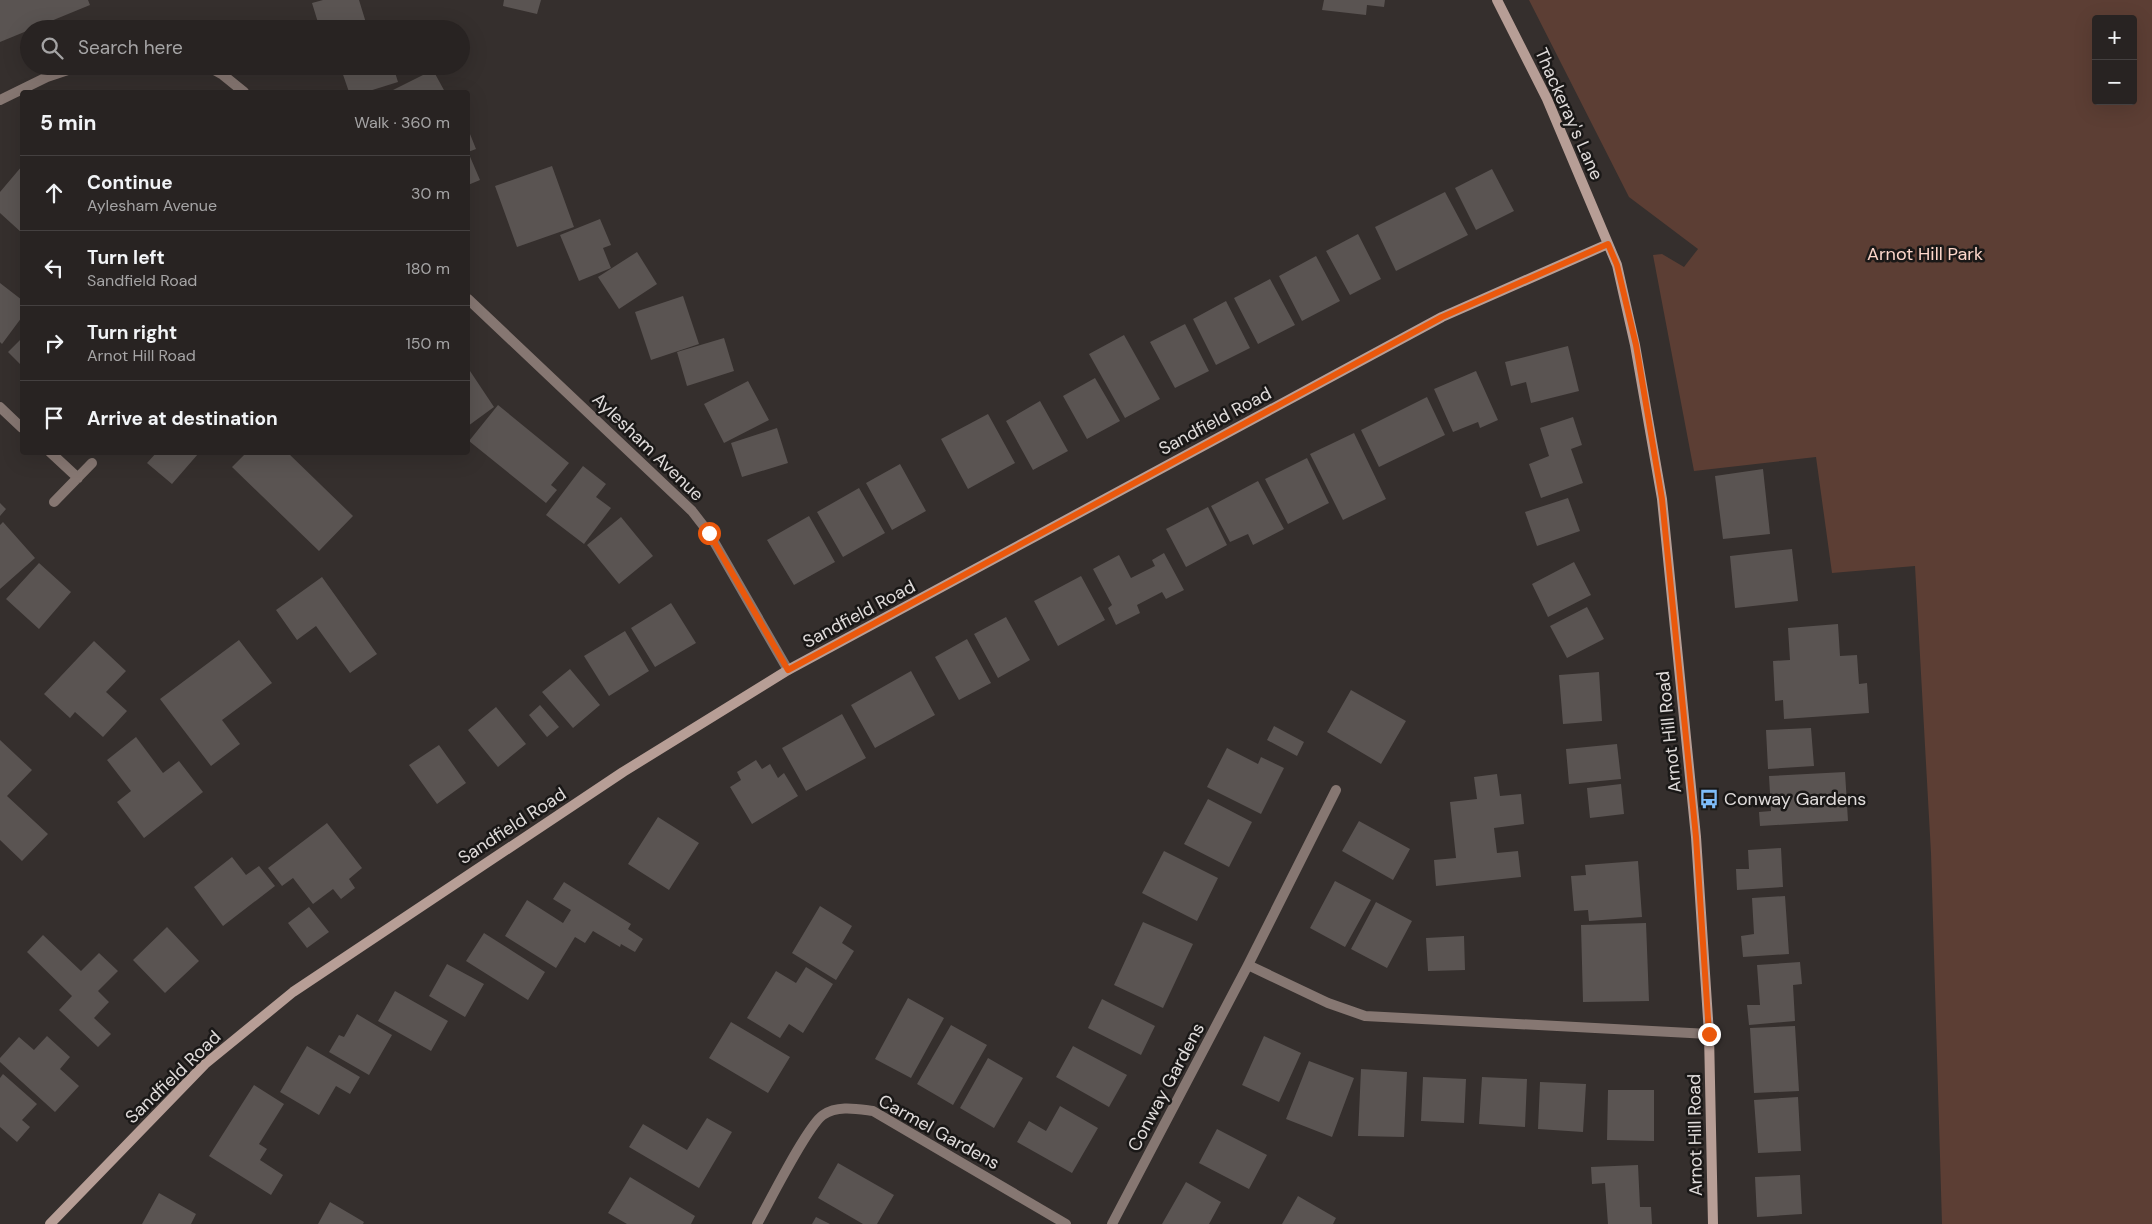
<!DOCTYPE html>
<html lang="en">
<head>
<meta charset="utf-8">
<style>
  :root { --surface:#282322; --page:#342f2f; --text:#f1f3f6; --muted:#a5a4a5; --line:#444040 }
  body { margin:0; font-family:"DM Sans",sans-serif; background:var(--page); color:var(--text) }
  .controls { position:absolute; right:15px; top:15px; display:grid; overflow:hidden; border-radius:5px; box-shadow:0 5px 20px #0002 }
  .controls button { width:45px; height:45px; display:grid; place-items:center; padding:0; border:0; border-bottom:1px solid var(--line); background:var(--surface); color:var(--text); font:25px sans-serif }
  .stop { position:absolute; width:15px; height:15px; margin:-11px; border:4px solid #ea580c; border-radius:50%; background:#fff }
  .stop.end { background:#ea580c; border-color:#fff; box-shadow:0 1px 5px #0008 }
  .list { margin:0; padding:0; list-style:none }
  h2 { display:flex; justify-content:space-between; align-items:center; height:65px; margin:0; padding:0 20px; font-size:21px }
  h2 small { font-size:16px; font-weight:400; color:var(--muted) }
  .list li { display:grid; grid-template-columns:32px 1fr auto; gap:15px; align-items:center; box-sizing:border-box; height:75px; padding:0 20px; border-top:1px solid var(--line) }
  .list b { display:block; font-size:19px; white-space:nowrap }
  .list p { margin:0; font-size:16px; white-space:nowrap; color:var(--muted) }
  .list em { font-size:16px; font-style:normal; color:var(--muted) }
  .icon { flex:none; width:28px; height:28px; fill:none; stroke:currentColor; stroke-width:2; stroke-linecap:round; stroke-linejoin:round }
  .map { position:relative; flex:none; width:2152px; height:1224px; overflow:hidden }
  .search { position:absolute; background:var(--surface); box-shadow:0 5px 20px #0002; left:20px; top:20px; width:450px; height:55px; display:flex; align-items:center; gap:12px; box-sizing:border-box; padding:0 18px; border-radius:28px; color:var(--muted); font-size:19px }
  .panel { position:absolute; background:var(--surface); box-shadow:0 5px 20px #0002; left:20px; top:90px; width:450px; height:365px; border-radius:5px }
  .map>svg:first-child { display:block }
</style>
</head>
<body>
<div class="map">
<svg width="2152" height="1224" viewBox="0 0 2152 1224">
  <rect width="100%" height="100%" fill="#352f2d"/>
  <path fill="#5c3e34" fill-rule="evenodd" d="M 1529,0 L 2152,0 L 2152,1224 L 1942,1224 L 1931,853 L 1915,566 L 1832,573 L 1816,457 L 1694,471 L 1653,255 L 1662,254 L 1684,267 L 1698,249 L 1629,197 ZM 2096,19 L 2133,19 L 2133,101 L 2096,101 Z"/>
  <path fill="#5a5452" d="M 0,0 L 88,0 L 90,5 L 0,42 Z
    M 323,0 L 359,0 L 367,26 L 357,29 L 320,29 L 312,3 Z
    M 504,0 L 541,0 L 537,14 L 503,6 Z
    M 1324,0 L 1385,0 L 1384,7 L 1367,5 L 1366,15 L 1322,10 Z
    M 340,66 L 393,66 L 398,82 L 366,92 L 349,92 Z
    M 433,70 L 445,92 L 389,92 Z
    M 468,129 L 476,149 L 468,152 L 480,180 L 468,185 Z
    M 22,166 L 22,233 L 0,213 L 0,192 Z
    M 552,166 L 574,227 L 517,247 L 495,186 Z
    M 1492,169 L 1514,211 L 1476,230 L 1455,188 Z
    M 1445,192 L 1468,235 L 1396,271 L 1375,227 Z
    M 600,219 L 611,245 L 603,248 L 611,268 L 579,281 L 560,235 Z
    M 1358,234 L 1381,279 L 1350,295 L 1326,251 Z
    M 637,252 L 657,284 L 619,309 L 598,277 Z
    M 1316,256 L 1340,301 L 1302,321 L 1279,276 Z
    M 1270,279 L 1295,325 L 1258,344 L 1234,298 Z
    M 0,283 L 22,300 L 22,317 L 2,344 L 0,342 Z
    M 683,296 L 699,344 L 651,360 L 635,312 Z
    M 1226,301 L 1250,348 L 1216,365 L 1193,319 Z
    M 1185,324 L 1209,371 L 1175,388 L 1150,342 Z
    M 1124,335 L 1160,399 L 1125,418 L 1089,354 Z
    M 22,338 L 22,366 L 8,352 Z
    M 724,338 L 734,371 L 687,386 L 677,352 Z
    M 1568,346 L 1579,391 L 1531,403 L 1526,382 L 1511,386 L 1505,362 Z
    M 468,368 L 494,407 L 468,426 Z
    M 1476,371 L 1498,420 L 1480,428 L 1478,422 L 1453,432 L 1434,389 Z
    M 1095,378 L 1120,421 L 1087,439 L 1063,396 Z
    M 748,381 L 769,420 L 724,443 L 704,404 Z
    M 1427,397 L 1445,435 L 1379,467 L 1361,430 Z
    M 1040,401 L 1068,451 L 1033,470 L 1006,421 Z
    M 498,405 L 569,463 L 551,485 L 557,490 L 546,503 L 469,441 Z
    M 988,414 L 1015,463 L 968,489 L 941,439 Z
    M 1573,417 L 1582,445 L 1571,449 L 1583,483 L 1541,498 L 1529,464 L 1549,456 L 1540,428 Z
    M 777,428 L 788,463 L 742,477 L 731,443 Z
    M 1354,433 L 1386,499 L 1343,520 L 1310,454 Z
    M 157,452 L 196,452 L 198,454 L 172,484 L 147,463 Z
    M 247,452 L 287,452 L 353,516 L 319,551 L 232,467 Z
    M 1307,458 L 1329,503 L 1288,524 L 1265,479 Z
    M 900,464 L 926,511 L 892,530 L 866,483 Z
    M 583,466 L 606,484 L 596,497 L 611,508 L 584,544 L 546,515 Z
    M 1763,469 L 1770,534 L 1723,539 L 1715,476 Z
    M 1258,481 L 1284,529 L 1253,545 L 1248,534 L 1230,542 L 1211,506 Z
    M 859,488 L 885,533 L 843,557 L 817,512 Z
    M 1568,498 L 1580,531 L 1537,546 L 1525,512 Z
    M 0,503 L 6,509 L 0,516 Z
    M 1208,507 L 1227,545 L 1186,567 L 1166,529 Z
    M 809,516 L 835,562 L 794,585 L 767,540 Z
    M 621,517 L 653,556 L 619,584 L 587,545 Z
    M 3,522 L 35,558 L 0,589 L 0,525 Z
    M 1792,549 L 1798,601 L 1735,608 L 1730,556 Z
    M 1164,553 L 1184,590 L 1166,599 L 1162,592 L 1137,605 L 1140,613 L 1116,625 L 1108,608 L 1112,605 L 1093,569 L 1119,555 L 1131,578 L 1155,566 L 1152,560 Z
    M 1574,562 L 1591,595 L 1548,617 L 1532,584 Z
    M 39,563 L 71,592 L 39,629 L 6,599 Z
    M 1081,576 L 1105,620 L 1058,646 L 1034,601 Z
    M 322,577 L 377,654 L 350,673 L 316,626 L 297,640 L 276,610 Z
    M 671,603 L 696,643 L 655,667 L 631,628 Z
    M 1587,607 L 1604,639 L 1567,658 L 1550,626 Z
    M 1006,617 L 1030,660 L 998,678 L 974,634 Z
    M 1838,624 L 1840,656 L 1857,655 L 1859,684 L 1867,683 L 1869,713 L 1784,719 L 1783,700 L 1775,701 L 1773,661 L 1790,660 L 1788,628 Z
    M 625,631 L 649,671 L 609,696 L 584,656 Z
    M 967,639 L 991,683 L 959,700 L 935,657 Z
    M 239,640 L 272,683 L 222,720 L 240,744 L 211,766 L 160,699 Z
    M 94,641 L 126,671 L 106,692 L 127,711 L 103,737 L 75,712 L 70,718 L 44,694 Z
    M 570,669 L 600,705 L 573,728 L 542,692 Z
    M 911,671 L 935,715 L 875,748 L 851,705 Z
    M 1599,672 L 1602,721 L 1563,724 L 1559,675 Z
    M 1351,690 L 1406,721 L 1381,764 L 1327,732 Z
    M 540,705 L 559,727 L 547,737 L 529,715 Z
    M 496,707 L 526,744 L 498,767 L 468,730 Z
    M 842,714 L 866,758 L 806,791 L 782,748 Z
    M 1274,726 L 1304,742 L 1297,756 L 1267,740 Z
    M 1811,728 L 1814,766 L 1768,769 L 1766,730 Z
    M 136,737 L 163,773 L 179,761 L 203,792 L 144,838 L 117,802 L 131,791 L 107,760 Z
    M 0,740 L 32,770 L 7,796 L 48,834 L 22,861 L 0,840 Z
    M 1617,744 L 1621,779 L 1569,784 L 1566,749 Z
    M 439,745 L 466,783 L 437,804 L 409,765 Z
    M 1227,748 L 1258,764 L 1261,757 L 1284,768 L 1261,814 L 1207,787 Z
    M 756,760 L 762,769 L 770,764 L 778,778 L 784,773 L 798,796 L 752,824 L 730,787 L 741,780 L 737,772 Z
    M 1845,772 L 1848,821 L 1760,826 L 1759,812 L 1771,811 L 1769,776 Z
    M 1497,774 L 1500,796 L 1521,794 L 1524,824 L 1494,828 L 1497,853 L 1518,851 L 1521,877 L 1436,886 L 1434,860 L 1456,858 L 1450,802 L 1477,799 L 1474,777 Z
    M 1621,784 L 1624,814 L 1590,818 L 1587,788 Z
    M 1208,799 L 1252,822 L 1229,867 L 1184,844 Z
    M 658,817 L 699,843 L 669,890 L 628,864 Z
    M 1359,821 L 1410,849 L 1393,880 L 1342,851 Z
    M 327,823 L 362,868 L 349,879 L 355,888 L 341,899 L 333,889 L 313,904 L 293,878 L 282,886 L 268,868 Z
    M 1781,848 L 1783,887 L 1737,890 L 1736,869 L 1749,869 L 1748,850 Z
    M 1164,851 L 1218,878 L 1197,921 L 1142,893 Z
    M 232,857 L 246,875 L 259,866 L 275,886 L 223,926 L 194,887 Z
    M 1638,861 L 1642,917 L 1589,921 L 1588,910 L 1574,911 L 1571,876 L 1586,875 L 1585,865 Z
    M 1335,881 L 1371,900 L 1345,947 L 1310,928 Z
    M 564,882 L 631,924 L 628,929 L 643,939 L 635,952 L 621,944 L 620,947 L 593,931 L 585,943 L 575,937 L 556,968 L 505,936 L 527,900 L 563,923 L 571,910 L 553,899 Z
    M 1785,896 L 1789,954 L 1743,957 L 1741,936 L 1754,934 L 1752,898 Z
    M 1376,902 L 1412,921 L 1387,968 L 1351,949 Z
    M 820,906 L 852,926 L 842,943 L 854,951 L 836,980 L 792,953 Z
    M 309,907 L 329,932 L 307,948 L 288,923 Z
    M 1143,922 L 1193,944 L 1163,1008 L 1114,985 Z
    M 1646,923 L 1649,1001 L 1583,1002 L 1581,925 Z
    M 167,927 L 199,961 L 165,993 L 133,960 Z
    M 484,933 L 545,972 L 528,1000 L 466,961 Z
    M 43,935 L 81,971 L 99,953 L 118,971 L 98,991 L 109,1002 L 94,1018 L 111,1034 L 98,1047 L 59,1010 L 72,996 L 27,952 Z
    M 1464,936 L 1465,970 L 1428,971 L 1426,938 Z
    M 1800,962 L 1802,984 L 1793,985 L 1795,1021 L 1749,1025 L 1747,1005 L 1760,1005 L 1757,965 Z
    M 447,964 L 484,984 L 465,1017 L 429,996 Z
    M 806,967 L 833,984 L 803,1033 L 789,1024 L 780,1038 L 747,1018 L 776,971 L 796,983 Z
    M 395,991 L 448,1021 L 431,1051 L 378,1021 Z
    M 908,998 L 944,1018 L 911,1078 L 875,1059 Z
    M 1102,999 L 1155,1026 L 1141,1055 L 1088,1028 Z
    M 357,1014 L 392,1035 L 369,1075 L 329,1052 L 339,1035 L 344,1037 Z
    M 731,1022 L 790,1057 L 768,1093 L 709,1058 Z
    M 951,1025 L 987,1045 L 953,1105 L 917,1084 Z
    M 1795,1026 L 1799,1091 L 1754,1093 L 1750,1028 Z
    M 47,1036 L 70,1057 L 60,1069 L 79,1086 L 55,1112 L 0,1062 L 0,1058 L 19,1037 L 34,1050 Z
    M 1264,1036 L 1301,1053 L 1279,1102 L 1242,1085 Z
    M 307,1046 L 360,1077 L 350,1094 L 336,1086 L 319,1115 L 280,1092 Z
    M 1073,1046 L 1127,1075 L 1109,1107 L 1056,1077 Z
    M 988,1058 L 1023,1078 L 994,1128 L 960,1108 Z
    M 1309,1061 L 1354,1078 L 1332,1137 L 1286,1119 Z
    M 1361,1069 L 1407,1072 L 1404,1137 L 1358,1136 Z
    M 3,1074 L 37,1104 L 22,1120 L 30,1127 L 17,1142 L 0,1127 L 0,1078 Z
    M 1423,1077 L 1466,1079 L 1464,1123 L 1421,1121 Z
    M 1482,1077 L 1527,1079 L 1525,1127 L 1479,1124 Z
    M 1540,1082 L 1586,1084 L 1583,1132 L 1538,1129 Z
    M 254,1085 L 284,1104 L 259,1144 L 267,1149 L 260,1160 L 283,1175 L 271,1195 L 209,1156 Z
    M 1608,1090 L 1654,1090 L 1654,1141 L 1607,1140 Z
    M 1798,1097 L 1801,1151 L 1758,1153 L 1754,1100 Z
    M 1060,1106 L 1098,1128 L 1072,1173 L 1017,1142 L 1029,1121 L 1046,1131 Z
    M 707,1118 L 732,1132 L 699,1188 L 629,1147 L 643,1124 L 687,1150 Z
    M 1217,1129 L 1267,1155 L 1249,1189 L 1199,1163 Z
    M 838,1163 L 894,1195 L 877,1224 L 863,1224 L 818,1198 Z
    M 1638,1165 L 1640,1207 L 1651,1207 L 1652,1224 L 1608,1224 L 1605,1183 L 1592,1184 L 1591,1167 Z
    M 1800,1175 L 1802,1214 L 1757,1217 L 1755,1177 Z
    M 630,1177 L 695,1216 L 691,1224 L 627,1224 L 608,1213 Z
    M 1186,1182 L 1221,1202 L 1209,1224 L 1162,1224 Z
    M 159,1193 L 196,1214 L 191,1224 L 142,1224 Z
    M 1298,1196 L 1336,1218 L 1333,1224 L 1282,1224 Z
    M 330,1202 L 364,1222 L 363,1224 L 318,1224 Z
    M 816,1217 L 830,1224 L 812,1224 Z"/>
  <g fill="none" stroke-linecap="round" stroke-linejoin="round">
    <path stroke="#867772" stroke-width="10" d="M 207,66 L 223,75 L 244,92
      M 0,100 L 47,77 L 80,66
      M 468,299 L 692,511 L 709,533 L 788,670
      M 0,407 L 22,428
      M 50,452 L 78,478
      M 54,502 L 92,463
      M 1248,965 L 1328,1003 L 1365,1016 L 1709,1034
      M 757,1224 C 769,1203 807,1126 823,1115 C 838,1105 857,1109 873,1111 L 1066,1224
      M 1112,1224 L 1248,965 L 1336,790"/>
    <path stroke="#b79e96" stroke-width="10" d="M 1497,0 L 1547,99 L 1617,265 L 1635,345 L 1662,499 L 1696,837 L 1709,1034 L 1713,1224
      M 50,1224 L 205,1064 L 293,992 L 623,772 L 788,670 L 1442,317 L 1608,244"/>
  </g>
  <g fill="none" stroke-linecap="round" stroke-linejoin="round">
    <path stroke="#ea580c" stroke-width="6" d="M 709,533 L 788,670 L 1442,317 L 1608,244 L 1617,265 L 1636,345 L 1662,499 L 1696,837 L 1709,1034"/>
  </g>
  <defs>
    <symbol id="bus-bare" viewBox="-9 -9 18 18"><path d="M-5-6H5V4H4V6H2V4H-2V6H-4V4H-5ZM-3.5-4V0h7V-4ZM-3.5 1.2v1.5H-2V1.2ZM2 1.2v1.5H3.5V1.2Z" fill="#7fbdfa" stroke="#1a1817" stroke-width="2.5" paint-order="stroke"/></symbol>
  </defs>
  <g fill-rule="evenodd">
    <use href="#bus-bare" x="1695" y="785" width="28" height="28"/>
  </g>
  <g text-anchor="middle" stroke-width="5" stroke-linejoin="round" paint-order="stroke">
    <g font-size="18" fill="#e0dcdb" stroke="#1a1817">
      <text transform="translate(1569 114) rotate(66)" y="6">Thackeray's Lane</text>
      <text transform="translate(1215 421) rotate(-28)" y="6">Sandfield Road</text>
      <text transform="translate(648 447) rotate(44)" y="6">Aylesham Avenue</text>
      <text transform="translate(859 614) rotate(-28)" y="6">Sandfield Road</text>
      <text transform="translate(1669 732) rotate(-96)" y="6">Arnot Hill Road</text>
      <text transform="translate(512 826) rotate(-33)" y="6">Sandfield Road</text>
      <text transform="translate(173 1077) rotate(-44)" y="6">Sandfield Road</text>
      <text transform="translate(1166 1087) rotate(-62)" y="6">Conway Gardens</text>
      <text transform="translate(939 1132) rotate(29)" y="6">Carmel Gardens</text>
      <text transform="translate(1695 1135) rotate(-91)" y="6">Arnot Hill Road</text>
    </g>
    <g font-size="18" fill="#fdd7cb" stroke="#1a1817">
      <text x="1925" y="260">Arnot Hill Park</text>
    </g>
    <g font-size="18" fill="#e0dcdb" stroke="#1a1817" text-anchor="start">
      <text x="1724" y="805">Conway Gardens</text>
    </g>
  </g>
</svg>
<div class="controls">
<button>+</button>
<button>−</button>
</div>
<div class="stop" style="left:709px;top:533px"></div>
<div class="stop end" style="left:1709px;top:1034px"></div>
<div class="search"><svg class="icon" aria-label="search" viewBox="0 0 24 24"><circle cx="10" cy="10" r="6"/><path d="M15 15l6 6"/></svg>Search here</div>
<section class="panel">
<h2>5 min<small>Walk · 360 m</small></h2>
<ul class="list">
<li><svg class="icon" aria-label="ahead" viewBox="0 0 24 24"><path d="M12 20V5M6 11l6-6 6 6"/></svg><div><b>Continue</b><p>Aylesham Avenue</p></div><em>30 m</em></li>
<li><svg class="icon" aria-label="left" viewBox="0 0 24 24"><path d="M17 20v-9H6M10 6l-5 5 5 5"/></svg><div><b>Turn left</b><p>Sandfield Road</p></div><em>180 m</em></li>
<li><svg class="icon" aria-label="right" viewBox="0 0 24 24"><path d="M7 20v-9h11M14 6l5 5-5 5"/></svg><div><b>Turn right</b><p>Arnot Hill Road</p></div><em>150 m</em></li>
<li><svg class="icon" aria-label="arrive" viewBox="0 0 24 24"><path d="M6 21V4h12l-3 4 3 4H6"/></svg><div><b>Arrive at destination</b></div></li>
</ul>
</section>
</div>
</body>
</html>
